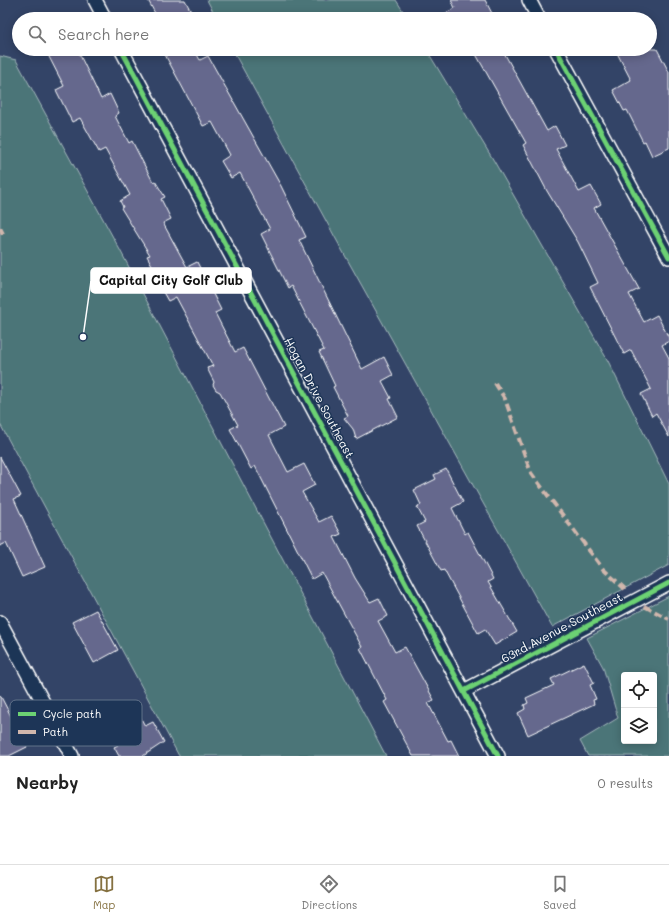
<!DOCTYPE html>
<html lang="en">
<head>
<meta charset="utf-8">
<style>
  :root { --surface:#fff; --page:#f6f6f6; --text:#222; --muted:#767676; --line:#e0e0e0; --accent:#857141 }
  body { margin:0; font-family:Mali,sans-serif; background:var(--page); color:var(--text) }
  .controls { position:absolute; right:12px; bottom:12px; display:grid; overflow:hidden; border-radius:4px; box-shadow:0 2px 10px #0003 }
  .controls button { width:36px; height:36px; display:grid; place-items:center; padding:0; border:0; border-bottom:1px solid var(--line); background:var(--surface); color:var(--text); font:20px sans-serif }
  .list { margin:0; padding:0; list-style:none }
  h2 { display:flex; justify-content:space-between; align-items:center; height:52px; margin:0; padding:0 16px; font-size:17px }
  h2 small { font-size:13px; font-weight:400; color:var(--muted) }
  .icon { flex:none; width:22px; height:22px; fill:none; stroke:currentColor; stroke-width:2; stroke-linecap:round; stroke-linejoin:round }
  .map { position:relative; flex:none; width:669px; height:756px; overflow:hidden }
  .search { position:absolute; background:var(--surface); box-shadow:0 2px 10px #0003; left:12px; right:12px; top:12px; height:44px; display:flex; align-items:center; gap:10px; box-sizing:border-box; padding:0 14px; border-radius:22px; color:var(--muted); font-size:15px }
  .sheet { height:108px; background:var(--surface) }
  nav { display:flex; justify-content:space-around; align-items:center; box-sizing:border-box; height:56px; border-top:1px solid var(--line); background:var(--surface); font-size:11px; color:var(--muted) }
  nav a { display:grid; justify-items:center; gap:2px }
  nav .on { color:var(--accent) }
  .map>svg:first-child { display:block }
</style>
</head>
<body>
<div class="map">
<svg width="669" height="756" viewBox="0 0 669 756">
  <rect width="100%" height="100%" fill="#334467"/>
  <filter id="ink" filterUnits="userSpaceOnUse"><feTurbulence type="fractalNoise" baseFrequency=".025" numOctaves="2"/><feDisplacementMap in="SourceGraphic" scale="8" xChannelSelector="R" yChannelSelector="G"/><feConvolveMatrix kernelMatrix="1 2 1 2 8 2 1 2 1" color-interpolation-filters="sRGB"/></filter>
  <g filter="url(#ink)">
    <path fill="#4b7478" stroke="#a5babc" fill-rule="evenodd" d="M 207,0 L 396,0 L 408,19 L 217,19 Z
      M 232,49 L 426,49 L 494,161 L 608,361 L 669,484 L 669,565 L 552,627 L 342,250 Z
      M 0,56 L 16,60 L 120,250 L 386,756 L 179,756 L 0,424 Z
      M 669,596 L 669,756 L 588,756 L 580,741 L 618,718 L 603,667 L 587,638 ZM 624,675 L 654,675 L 654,741 L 624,741 Z"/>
    <path fill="#65688d" stroke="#fff" d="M 148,0 L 185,0 L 195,19 L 158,19 Z
      M 451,0 L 485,0 L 495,19 L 435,19 L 455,8 Z
      M 45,49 L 77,49 L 101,99 L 110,94 L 119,113 L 115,116 L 129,143 L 132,141 L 153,182 L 155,181 L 165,197 L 161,199 L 171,219 L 163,223 L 187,267 L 197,262 L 221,310 L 215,313 L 235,352 L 243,348 L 284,427 L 269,435 L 288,472 L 304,464 L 315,485 L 302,492 L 319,522 L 331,516 L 341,534 L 334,537 L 355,578 L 370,602 L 379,598 L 388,616 L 378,621 L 395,652 L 405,647 L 434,700 L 428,703 L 448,741 L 451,740 L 459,756 L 413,756 L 384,702 L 387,700 L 360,648 L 362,647 L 322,573 L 312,579 L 255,466 L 251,469 L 230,429 L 238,425 L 220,392 L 216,390 L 213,385 L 214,382 L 207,368 L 213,366 L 176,297 L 168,301 L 155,278 L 158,276 L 147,256 L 150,255 L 121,208 L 123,207 L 120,201 L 130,195 L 105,149 L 99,152 L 80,118 L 72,122 L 56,90 L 64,86 Z
      M 162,49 L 194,49 L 200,60 L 208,56 L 281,186 L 306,237 L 299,240 L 362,369 L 384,357 L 393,375 L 382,381 L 391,398 L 389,399 L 398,417 L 356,439 L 353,429 L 344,418 L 348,416 L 333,387 L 335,386 L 319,352 L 324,350 L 291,286 L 288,288 L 261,234 L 270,229 L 240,173 L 231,178 L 221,161 L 230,155 L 212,122 L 203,126 Z
      M 473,49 L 502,49 L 547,131 L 555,126 L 565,145 L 556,149 L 579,192 L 591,186 L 601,204 L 594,208 L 639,289 L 629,294 L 644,322 L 657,315 L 669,338 L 669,341 L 662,345 L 669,358 L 669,437 L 656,413 L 652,416 L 641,394 L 651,389 L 631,350 L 624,354 L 590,287 L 598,283 L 578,242 L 547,191 L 523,145 L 526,143 Z
      M 615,49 L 657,49 L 669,72 L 669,148 L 652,156 L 645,141 L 643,142 L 627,110 L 624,111 L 613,90 L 631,80 Z
      M 0,457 L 21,496 L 14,499 L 45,567 L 22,577 L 6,543 L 0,546 Z
      M 446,469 L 463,502 L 452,508 L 465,534 L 468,532 L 493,579 L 488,582 L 517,632 L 495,645 L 485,629 L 478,633 L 444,570 L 441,571 L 417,526 L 425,522 L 417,507 L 421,505 L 414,490 L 436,479 L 434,475 Z
      M 96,610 L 118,650 L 94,663 L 72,622 Z
      M 584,663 L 594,683 L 590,685 L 596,699 L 593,700 L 594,704 L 528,735 L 518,713 L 525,709 L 524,705 L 528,703 L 526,698 L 554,685 L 551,679 Z
      M 0,695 L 27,747 L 9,756 L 0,756 Z
      M 136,709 L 145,726 L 153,722 L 164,742 L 143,756 L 119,756 L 114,747 L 118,745 L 107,725 Z"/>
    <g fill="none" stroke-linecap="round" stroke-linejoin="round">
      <defs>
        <path id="street" d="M 95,0 L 105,19
          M 529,0 L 539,19
          M 121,49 L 498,756
          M 556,49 L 669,257
          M 0,622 L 72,756
          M 464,691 L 669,583"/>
      </defs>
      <use href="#street" stroke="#fff" stroke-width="16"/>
      <use href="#street" stroke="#1d3557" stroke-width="13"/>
      <path stroke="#d1b7ad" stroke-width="4" stroke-dasharray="8 4" stroke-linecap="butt" d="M 0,228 L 3,234
        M 495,383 L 505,399 L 531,473 L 603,569 L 625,589
        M 644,606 L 669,619"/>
      <defs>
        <path id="cycleway" d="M 121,49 L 498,756
          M 556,49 L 669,257
          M 464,691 L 669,583"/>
      </defs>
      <use href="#cycleway" stroke="#1d3557" stroke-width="8"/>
      <use href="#cycleway" stroke="#6cd273" stroke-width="5"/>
    </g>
  </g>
  <g text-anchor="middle" stroke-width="3" stroke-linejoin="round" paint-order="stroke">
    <g font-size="12" fill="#fff" stroke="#1d3557">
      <text transform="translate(319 398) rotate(62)" y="4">Hogan Drive Southeast</text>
      <text transform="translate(562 628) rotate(-28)" y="4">63rd Avenue Southeast</text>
    </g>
  </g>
  <rect x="10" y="700" width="132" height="46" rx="6" fill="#1d3557" stroke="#617289" stroke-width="1"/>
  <rect x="18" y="712" width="18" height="4" fill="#6cd273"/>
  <rect x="18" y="730" width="18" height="4" fill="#d1b7ad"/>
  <g font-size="11" fill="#fff">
    <text x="43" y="718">Cycle path</text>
    <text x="43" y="736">Path</text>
  </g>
  <path fill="none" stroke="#fff" stroke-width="1.5" d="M83 337L91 281"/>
  <circle fill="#fff" stroke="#1d3557" stroke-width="1.5" cx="83" cy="337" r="4"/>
  <rect fill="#fff" stroke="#fff" stroke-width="1.5" x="91" y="268" width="160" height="25" rx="4"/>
  <g font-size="13" text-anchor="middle" font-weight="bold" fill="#111">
    <text x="171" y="285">Capital City Golf Club</text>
  </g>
</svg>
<div class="controls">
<button><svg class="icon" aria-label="locate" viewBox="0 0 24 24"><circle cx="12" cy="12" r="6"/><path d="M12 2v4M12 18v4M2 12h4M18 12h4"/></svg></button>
<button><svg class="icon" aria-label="layers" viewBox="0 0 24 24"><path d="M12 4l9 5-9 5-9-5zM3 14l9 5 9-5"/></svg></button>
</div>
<div class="search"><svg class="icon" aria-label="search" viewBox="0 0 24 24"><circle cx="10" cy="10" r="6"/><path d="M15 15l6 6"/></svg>Search here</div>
</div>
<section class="sheet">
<h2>Nearby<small>0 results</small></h2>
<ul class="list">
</ul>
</section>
<nav>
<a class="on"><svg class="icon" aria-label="map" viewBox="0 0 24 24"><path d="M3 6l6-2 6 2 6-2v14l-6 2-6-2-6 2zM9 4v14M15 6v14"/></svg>Map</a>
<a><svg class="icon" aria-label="directions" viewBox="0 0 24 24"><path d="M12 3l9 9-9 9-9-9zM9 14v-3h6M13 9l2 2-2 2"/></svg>Directions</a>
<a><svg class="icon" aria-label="saved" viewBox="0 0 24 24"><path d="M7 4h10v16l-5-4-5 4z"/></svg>Saved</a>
</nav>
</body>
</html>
